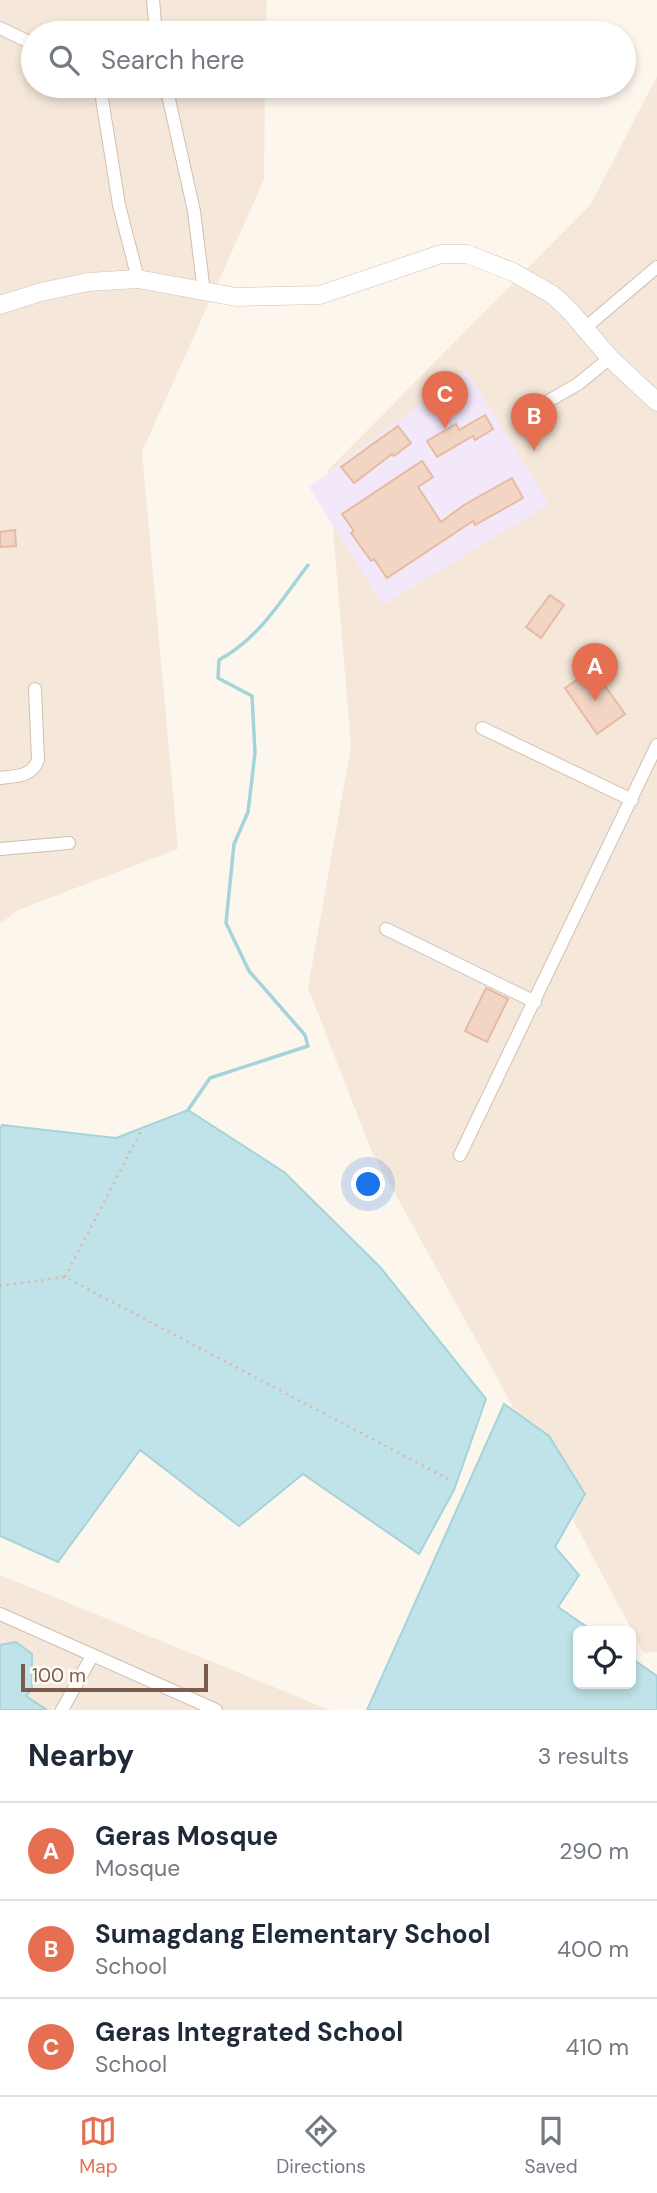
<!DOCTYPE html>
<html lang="en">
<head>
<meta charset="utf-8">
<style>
  :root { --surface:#fff; --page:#f6f6f7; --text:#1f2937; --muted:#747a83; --line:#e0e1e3; --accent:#e76f51 }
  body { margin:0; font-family:"DM Sans",sans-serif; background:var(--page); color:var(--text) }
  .controls { position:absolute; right:21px; bottom:21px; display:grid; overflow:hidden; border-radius:10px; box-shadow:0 4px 10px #0003 }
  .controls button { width:63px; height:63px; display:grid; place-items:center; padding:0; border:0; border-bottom:2px solid var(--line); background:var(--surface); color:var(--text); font:35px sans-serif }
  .scale { position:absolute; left:21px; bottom:18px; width:187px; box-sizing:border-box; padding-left:7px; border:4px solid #7a5c4d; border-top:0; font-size:19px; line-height:24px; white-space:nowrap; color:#7a5c4d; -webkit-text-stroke:5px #fffaf3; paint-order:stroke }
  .you { position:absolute; left:369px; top:1185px; width:24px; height:24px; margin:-18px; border:5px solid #fff; border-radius:50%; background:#1a73e8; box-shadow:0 0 0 10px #1a73e833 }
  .badge { display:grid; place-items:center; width:46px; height:46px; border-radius:50%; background:var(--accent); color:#fff; font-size:23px; font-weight:700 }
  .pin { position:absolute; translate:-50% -58px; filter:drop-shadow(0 2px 4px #0008) }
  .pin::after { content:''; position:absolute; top:37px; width:24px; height:21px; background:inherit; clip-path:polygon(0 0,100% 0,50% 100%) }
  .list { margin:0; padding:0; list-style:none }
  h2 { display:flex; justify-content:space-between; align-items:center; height:91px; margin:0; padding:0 28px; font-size:30px }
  h2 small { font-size:23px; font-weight:400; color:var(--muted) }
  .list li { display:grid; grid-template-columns:46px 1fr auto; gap:21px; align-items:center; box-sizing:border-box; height:98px; padding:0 28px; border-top:2px solid var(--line) }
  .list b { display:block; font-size:26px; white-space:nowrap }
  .list p { margin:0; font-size:23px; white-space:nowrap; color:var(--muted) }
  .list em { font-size:23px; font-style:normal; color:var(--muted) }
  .icon { flex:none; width:38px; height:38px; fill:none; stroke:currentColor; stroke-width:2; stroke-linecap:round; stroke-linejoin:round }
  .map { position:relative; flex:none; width:657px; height:1710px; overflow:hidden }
  .search { position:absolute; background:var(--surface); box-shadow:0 4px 10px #0003; left:21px; right:21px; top:21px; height:77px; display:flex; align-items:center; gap:18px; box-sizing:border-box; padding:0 24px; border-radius:38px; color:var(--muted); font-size:26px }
  .sheet { height:385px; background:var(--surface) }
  nav { display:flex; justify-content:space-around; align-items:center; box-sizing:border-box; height:98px; border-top:2px solid var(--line); background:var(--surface); font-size:19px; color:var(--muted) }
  nav a { display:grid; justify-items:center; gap:4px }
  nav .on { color:var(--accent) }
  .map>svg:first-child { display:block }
</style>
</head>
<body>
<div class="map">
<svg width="657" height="1710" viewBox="0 0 657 1710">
  <rect width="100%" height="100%" fill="#fdf6ec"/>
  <path fill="#f5e8da" d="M 0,0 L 267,0 L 266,33 L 33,33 L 33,86 L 265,86 L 264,180 L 142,452 L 178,849 L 18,910 L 0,924 Z
    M 657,76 L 657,1652 L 644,1653 L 505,1392 L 372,1152 L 308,988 L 351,746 L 328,470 L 591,204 Z
    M 0,1575 L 330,1710 L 0,1710 Z"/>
  <path fill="#f3e8fa" d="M 466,370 L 549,504 L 383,605 L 309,487 Z"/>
  <path fill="#bfe3e8" stroke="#a5d3da" stroke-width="2" d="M 188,1110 L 284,1172 L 380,1267 L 486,1399 L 454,1490 L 419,1554 L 303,1474 L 239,1526 L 140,1450 L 58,1562 L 0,1536 L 0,1129 L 2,1125 L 116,1138 Z
    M 504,1404 L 549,1436 L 585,1494 L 555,1547 L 579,1575 L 558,1607 L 593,1631 L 578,1631 L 578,1684 L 631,1684 L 631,1658 L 657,1676 L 657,1710 L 367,1710 Z
    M 16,1642 L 32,1654 L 32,1689 L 26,1696 L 47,1710 L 0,1710 L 0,1645 Z"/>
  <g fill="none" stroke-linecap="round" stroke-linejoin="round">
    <path stroke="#a5d3da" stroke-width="3.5" d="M 188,1110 L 210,1078 L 308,1046 L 305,1035 L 249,971 L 226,923 L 234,844 L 248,812 L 255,753 L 252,696 L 218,678 L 219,660 C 260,637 280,602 308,565"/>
  </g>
  <path fill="#f3d5c3" stroke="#e6bba3" stroke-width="2" d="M 485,415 L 493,429 L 475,440 L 473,436 L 437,457 L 427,441 L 456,424 L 459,430 Z
    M 398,426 L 411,443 L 394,456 L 392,454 L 354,483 L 341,467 Z
    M 422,461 L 433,477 L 418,487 L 441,522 L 464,505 L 512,478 L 523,498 L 475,525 L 473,521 L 387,578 L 374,559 L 371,561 L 351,533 L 354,531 L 342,514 Z
    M 15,530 L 16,546 L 0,547 L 0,532 Z
    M 550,595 L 564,605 L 541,638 L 526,627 Z
    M 593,669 L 625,714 L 597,734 L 565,688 Z
    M 486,988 L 508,999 L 487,1042 L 465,1031 Z"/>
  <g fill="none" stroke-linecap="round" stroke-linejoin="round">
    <defs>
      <path id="street" d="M 153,0 L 156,33
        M 0,28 L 33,44
        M 100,86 L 119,205 L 138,279
        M 166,86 L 194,211 L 204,292
        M 585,328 L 657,267
        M 524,415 L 578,384 L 610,358
        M 482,728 L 632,800
        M 0,778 C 16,776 32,777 38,760 L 35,689
        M 0,849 L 69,843
        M 386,929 L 535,1002
        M 460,1155 L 657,745
        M 0,1614 L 216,1710
        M 62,1710 L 92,1656"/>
      <path id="secondary" d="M 0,305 L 41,292 L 88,282 L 138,279 L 236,297 L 320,295 L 441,254 L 467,254 L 513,272 L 553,295 L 570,311 L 610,358 L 657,402"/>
    </defs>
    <use href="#street" stroke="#d1beb0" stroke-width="14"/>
    <use href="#secondary" stroke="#d6c0b0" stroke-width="19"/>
    <path stroke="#d9b8a5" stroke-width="2.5" stroke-dasharray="2 5" stroke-linecap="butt" d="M 65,1277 L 142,1129
      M 0,1286 L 65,1277 L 450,1480"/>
    <use href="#street" stroke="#fff" stroke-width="12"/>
    <use href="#secondary" stroke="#fff" stroke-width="18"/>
  </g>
</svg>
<div class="controls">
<button><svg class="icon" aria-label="locate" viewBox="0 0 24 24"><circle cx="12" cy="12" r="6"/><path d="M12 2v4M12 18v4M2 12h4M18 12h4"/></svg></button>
</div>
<div class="scale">100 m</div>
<div class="you"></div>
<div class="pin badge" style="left:595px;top:701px">A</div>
<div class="pin badge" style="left:534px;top:451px">B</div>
<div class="pin badge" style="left:445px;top:429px">C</div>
<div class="search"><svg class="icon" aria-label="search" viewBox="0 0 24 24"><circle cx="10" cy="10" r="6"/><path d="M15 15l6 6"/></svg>Search here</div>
</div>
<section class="sheet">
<h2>Nearby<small>3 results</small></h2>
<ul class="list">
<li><span class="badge">A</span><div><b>Geras Mosque</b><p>Mosque</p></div><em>290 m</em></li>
<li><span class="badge">B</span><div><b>Sumagdang Elementary School</b><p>School</p></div><em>400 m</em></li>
<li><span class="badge">C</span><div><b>Geras Integrated School</b><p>School</p></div><em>410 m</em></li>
</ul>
</section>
<nav>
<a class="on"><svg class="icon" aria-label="map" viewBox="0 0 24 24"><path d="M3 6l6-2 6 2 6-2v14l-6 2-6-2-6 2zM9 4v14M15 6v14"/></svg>Map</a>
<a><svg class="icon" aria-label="directions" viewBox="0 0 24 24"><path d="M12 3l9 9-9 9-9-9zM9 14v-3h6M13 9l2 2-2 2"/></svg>Directions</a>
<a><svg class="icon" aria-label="saved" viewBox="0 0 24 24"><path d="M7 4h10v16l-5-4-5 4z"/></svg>Saved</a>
</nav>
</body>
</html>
